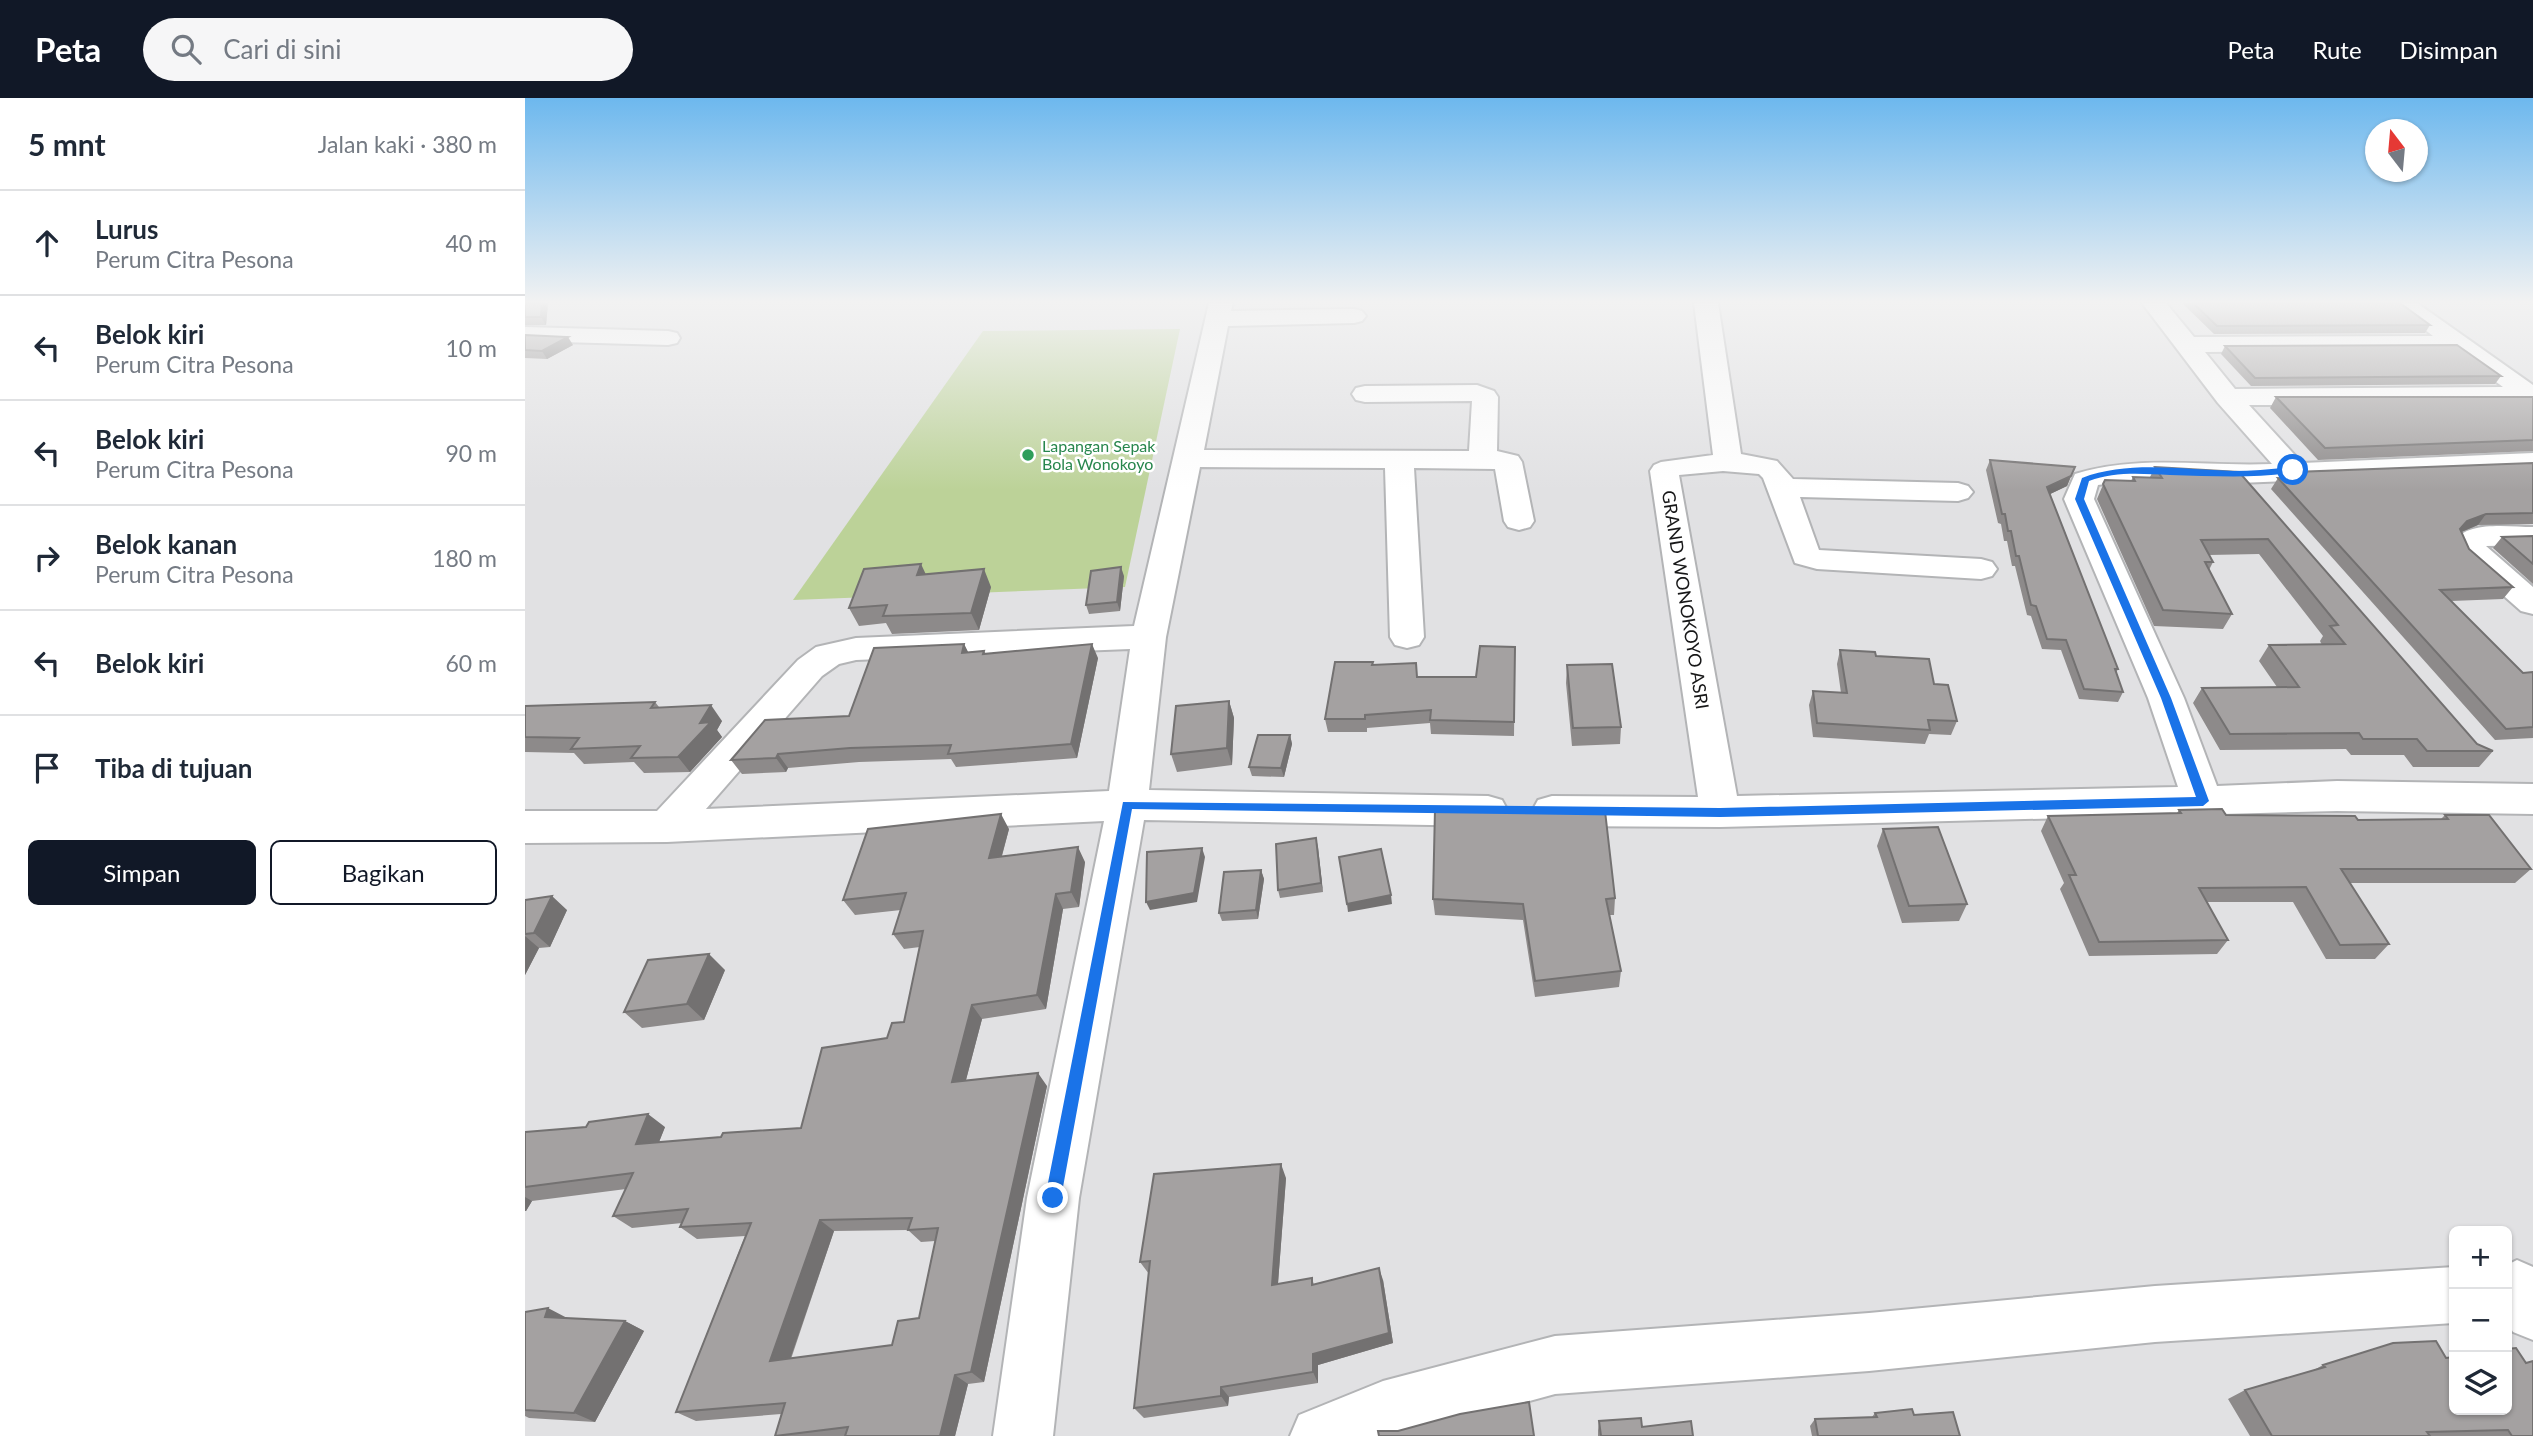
<!DOCTYPE html>
<html lang="id">
<head>
<meta charset="utf-8">
<style>
  :root { --surface:#fff; --page:#f6f6f7; --text:#1f2937; --muted:#747a83; --line:#e0e1e3; --accent:#111827 }
  body { margin:0; font-family:Lato,sans-serif; background:var(--page); color:var(--text) }
  .controls { position:absolute; right:21px; bottom:21px; display:grid; overflow:hidden; border-radius:10px; box-shadow:0 2px 5px #0004 }
  .controls button { width:63px; height:63px; display:grid; place-items:center; padding:0; border:0; border-bottom:2px solid var(--line); background:var(--surface); color:var(--text); font:35px sans-serif }
  .compass { position:absolute; left:1840px; top:21px; width:63px; height:63px; border-radius:50%; background:var(--surface); box-shadow:0 2px 5px #0004; rotate:344deg }
  .stop { position:absolute; width:21px; height:21px; margin:-16px; border:5px solid #1a73e8; border-radius:50%; background:#fff }
  .stop.end { background:#1a73e8; border-color:#fff; box-shadow:0 2px 7px #0008 }
  .list { margin:0; padding:0; list-style:none }
  h2 { display:flex; justify-content:space-between; align-items:center; height:91px; margin:0; padding:0 28px; font-size:30px }
  h2 small { font-size:23px; font-weight:400; color:var(--muted) }
  .list li { display:grid; grid-template-columns:46px 1fr auto; gap:21px; align-items:center; box-sizing:border-box; height:105px; padding:0 28px; border-top:2px solid var(--line) }
  .list b { display:block; font-size:26px; white-space:nowrap }
  .list p { margin:0; font-size:23px; white-space:nowrap; color:var(--muted) }
  .list em { font-size:23px; font-style:normal; color:var(--muted) }
  .actions { display:flex; gap:14px; padding:21px 28px }
  .actions a { flex:1; padding:16px 0; border:2px solid var(--accent); border-radius:10px; text-align:center; font-size:24px; color:var(--accent) }
  .actions .main { background:var(--accent); color:#fff }
  .icon { flex:none; width:38px; height:38px; fill:none; stroke:currentColor; stroke-width:2; stroke-linecap:round; stroke-linejoin:round }
  .map { position:relative; flex:none; width:2008px; height:1338px; overflow:hidden }
  header { display:flex; align-items:center; gap:42px; box-sizing:border-box; height:98px; padding:0 35px; background:var(--accent); color:#fff }
  header strong { font-size:33px }
  nav { display:flex; gap:38px; margin-inline-start:auto; font-size:24px }
  .search { width:490px; height:63px; background:var(--page); display:flex; align-items:center; gap:18px; box-sizing:border-box; padding:0 24px; border-radius:38px; color:var(--muted); font-size:26px }
  main { display:flex }
  aside { flex:1; background:var(--surface) }
  .map>svg:first-child { display:block }
</style>
</head>
<body>
<header>
<strong>Peta</strong>
<div class="search"><svg class="icon" aria-label="search" viewBox="0 0 24 24"><circle cx="10" cy="10" r="6"/><path d="M15 15l6 6"/></svg>Cari di sini</div>
<nav><a>Peta</a><a>Rute</a><a>Disimpan</a></nav>
</header>
<main>
<aside>
<h2>5 mnt<small>Jalan kaki · 380 m</small></h2>
<ul class="list">
<li><svg class="icon" aria-label="ahead" viewBox="0 0 24 24"><path d="M12 20V5M6 11l6-6 6 6"/></svg><div><b>Lurus</b><p>Perum Citra Pesona</p></div><em>40 m</em></li>
<li><svg class="icon" aria-label="left" viewBox="0 0 24 24"><path d="M17 20v-9H6M10 6l-5 5 5 5"/></svg><div><b>Belok kiri</b><p>Perum Citra Pesona</p></div><em>10 m</em></li>
<li><svg class="icon" aria-label="left" viewBox="0 0 24 24"><path d="M17 20v-9H6M10 6l-5 5 5 5"/></svg><div><b>Belok kiri</b><p>Perum Citra Pesona</p></div><em>90 m</em></li>
<li><svg class="icon" aria-label="right" viewBox="0 0 24 24"><path d="M7 20v-9h11M14 6l5 5-5 5"/></svg><div><b>Belok kanan</b><p>Perum Citra Pesona</p></div><em>180 m</em></li>
<li><svg class="icon" aria-label="left" viewBox="0 0 24 24"><path d="M17 20v-9H6M10 6l-5 5 5 5"/></svg><div><b>Belok kiri</b></div><em>60 m</em></li>
<li><svg class="icon" aria-label="arrive" viewBox="0 0 24 24"><path d="M6 21V4h12l-3 4 3 4H6"/></svg><div><b>Tiba di tujuan</b></div></li>
</ul>
<div class="actions"><a class="main">Simpan</a><a>Bagikan</a></div>
</aside>
<div class="map">
<svg width="2008" height="1338" viewBox="0 0 2008 1338">
  <rect width="100%" height="100%" fill="#e1e1e3"/>
  <path fill="#bcd298" d="M 655,231 L 600,489 L 268,502 L 458,233 Z"/>
  <g fill="none" stroke-linecap="round" stroke-linejoin="round">
    <defs>
      <path id="minor" d="M 684,205 L 708,205 L 706,213 L 829,211 L 837,213 L 841,218 L 837,223 L 829,225 L 703,228 L 679,352 L 944,353 L 947,303 L 840,304 L 831,302 L 827,296 L 831,290 L 840,288 L 952,287 L 969,293 L 973,299 L 972,353 L 993,358 L 997,364 L 1009,423 L 1005,429 L 994,432 L 983,429 L 979,423 L 970,371 L 889,370 L 899,539 L 894,547 L 882,550 L 870,547 L 865,539 L 860,370 L 675,369 L 641,539 L 624,692 L 963,698 L 977,702 L 983,713 L 977,724 L 963,728 L 619,722 L 554,1100 L 528,1338 L 468,1338 L 502,1100 L 579,723 L 142,744 L 0,745 L 0,713 L 132,713 L 273,562 L 291,549 L 331,540 L 609,528 ZM 605,551 L 584,693 L 181,711 L 297,578 L 314,566 L 331,562 Z
        M 1169,205 L 1193,205 L 1216,356 L 1252,363 L 1268,381 L 1433,385 L 1443,388 L 1448,394 L 1443,400 L 1433,403 L 1275,399 L 1294,452 L 1456,461 L 1467,464 L 1472,471 L 1467,478 L 1456,481 L 1292,471 L 1270,465 L 1238,380 L 1234,376 L 1198,373 L 1154,377 L 1212,698 L 1653,689 L 1623,600 L 1539,401 L 1550,376 C 1615,356 1680,369 1747,366 L 1693,305 L 1617,205 L 1641,205 L 1669,239 L 1908,238 L 1865,205 L 1892,205 L 2008,287 L 2008,307 L 1724,307 L 1777,365 L 2008,355 L 2008,373 L 1714,385 L 1617,381 L 1573,387 L 1569,401 L 1659,600 L 1692,688 L 1812,683 L 2008,686 L 2008,716 L 1812,713 L 1195,729 L 1027,728 L 1013,724 L 1007,713 L 1013,702 L 1027,698 L 1173,699 L 1125,373 L 1129,367 L 1136,364 L 1188,357 ZM 1928,252 L 1978,289 L 1710,291 L 1680,254 Z
        M 0,229 L 143,233 L 152,235 L 155,240 L 152,245 L 143,247 L 0,243 Z
        M 2008,429 L 2008,447 L 1961,448 L 2008,489 L 2008,516 L 1996,513 L 1937,461 L 1928,444 C 1943,422 1984,429 2008,429 Z
        M 1992,1162 L 2008,1169 L 2008,1242 L 1988,1234 L 1982,1224 L 1982,1167 Z
        M 1929,1169 L 1929,1225 L 1630,1244 L 1344,1273 L 1030,1296 L 875,1338 L 765,1338 L 774,1317 L 858,1283 L 1030,1238 L 1344,1215 L 1630,1188 Z"/>
    </defs>
    <use href="#minor" stroke="#b3b4b6" stroke-width="4"/>
    <use href="#minor" fill="#fff" fill-rule="evenodd"/>
  </g>
  <path fill="#8d8a8a" fill-rule="evenodd" d="M 0,205 L 23,205 L 21,227 L 0,227 Z
    M 1657,205 L 1875,205 L 1905,227 L 1900,235 L 1689,236 Z
    M 0,237 L 48,247 L 22,261 L 0,260 Z
    M 1700,248 L 1976,278 L 1970,286 L 1726,288 L 1696,256 Z
    M 1751,299 L 2008,299 L 2008,353 L 1793,362 L 1745,310 Z
    M 1465,362 L 1550,369 L 1542,388 L 1525,396 L 1593,571 L 1591,575 L 1598,594 L 1593,604 L 1554,601 L 1536,552 L 1517,551 L 1506,518 L 1502,517 L 1490,468 L 1487,468 L 1482,443 L 1479,443 L 1476,426 L 1473,425 L 1461,372 Z
    M 2008,365 L 2008,426 L 1953,427 L 1936,434 L 1944,451 L 1988,489 L 1978,501 L 1926,503 L 1998,575 L 2008,574 L 2008,640 L 1970,642 L 1746,391 L 1753,380 L 1767,380 L 1770,374 Z
    M 1630,369 L 1714,374 L 1952,646 L 1968,653 L 1954,669 L 1888,669 L 1879,657 L 1826,657 L 1821,651 L 1695,652 L 1668,605 L 1677,590 L 1752,589 L 1734,563 L 1744,547 L 1797,547 L 1795,543 L 1798,538 L 1734,456 L 1684,457 L 1688,464 L 1684,472 L 1707,516 L 1698,531 L 1629,528 L 1572,401 L 1580,382 L 1606,383 L 1608,379 L 1625,379 Z
    M 2008,438 L 2008,486 L 1968,450 L 1977,439 Z
    M 401,476 L 466,489 L 454,532 L 367,536 L 361,525 L 334,528 L 324,510 Z
    M 599,478 L 595,513 L 564,516 L 561,507 Z
    M 439,546 L 443,554 L 459,553 L 461,556 L 573,560 L 552,660 L 431,669 L 426,661 L 334,664 L 263,670 L 261,674 L 217,676 L 206,662 L 324,618 Z
    M 990,549 L 989,638 L 906,636 L 905,625 L 842,630 L 842,634 L 803,634 L 800,621 L 848,567 L 893,579 L 951,579 Z
    M 1315,552 L 1409,586 L 1432,623 L 1426,637 L 1404,636 L 1400,646 L 1288,639 L 1284,607 L 1288,593 L 1316,595 L 1312,566 Z
    M 1042,567 L 1096,629 L 1095,646 L 1047,648 L 1041,585 Z
    M 704,603 L 709,620 L 707,667 L 652,674 L 646,656 Z
    M 130,604 L 134,609 L 197,623 L 192,632 L 197,639 L 165,674 L 119,675 L 109,664 L 59,666 L 49,655 L 0,654 L 0,608 Z
    M 765,637 L 767,646 L 759,679 L 727,678 L 724,669 Z
    M 1654,712 L 1701,717 L 1833,722 L 1916,721 L 1920,717 L 2006,771 L 1990,785 L 1825,785 L 1864,846 L 1850,861 L 1801,861 L 1768,804 L 1682,804 L 1703,842 L 1692,856 L 1564,858 L 1535,791 L 1539,785 L 1516,733 L 1523,718 L 1652,715 Z
    M 484,731 L 477,758 L 560,764 L 554,809 L 538,811 L 521,911 L 457,921 L 441,982 L 522,988 L 459,1284 L 443,1286 L 430,1338 L 250,1338 L 256,1316 L 171,1323 L 151,1314 L 220,1138 L 172,1141 L 155,1129 L 157,1125 L 107,1130 L 88,1118 L 101,1091 L 7,1103 L 1,1113 L 0,1113 L 0,1034 L 61,1029 L 140,1029 L 134,1044 L 196,1039 L 276,1030 L 379,924 L 395,849 L 379,851 L 368,836 L 376,812 L 330,817 L 318,802 ZM 383,1132 L 396,1144 L 410,1143 L 394,1220 L 367,1247 L 266,1261 L 309,1133 Z
    M 1358,731 L 1442,806 L 1434,823 L 1377,825 L 1352,748 Z
    M 791,740 L 798,794 L 755,800 L 753,792 Z
    M 736,772 L 739,781 L 733,821 L 697,823 L 694,815 Z
    M 1090,800 L 1089,817 L 1084,817 L 1096,873 L 1094,889 L 1010,899 L 998,822 L 910,817 L 908,801 Z
    M 0,802 L 42,812 L 25,849 L 14,850 L 0,877 Z
    M 200,872 L 179,922 L 117,930 L 99,914 Z
    M 761,1080 L 753,1186 L 787,1180 L 789,1187 L 858,1182 L 868,1245 L 793,1267 L 793,1285 L 704,1299 L 703,1308 L 619,1320 L 609,1310 L 624,1176 L 615,1164 Z
    M 0,1214 L 43,1220 L 100,1223 L 119,1233 L 70,1324 L 4,1320 L 0,1318 Z
    M 1921,1260 L 2008,1338 L 1725,1338 L 1703,1301 L 1720,1292 L 1789,1272 L 1798,1267 Z
    M 1350,1315 L 1389,1317 L 1435,1338 L 1287,1338 L 1285,1328 L 1290,1321 L 1347,1319 Z
    M 1074,1323 L 1117,1329 L 1168,1338 L 1073,1338 L 1073,1332 Z"/>
  <path fill="#737171" d="M 17,205 L 23,205 L 21,227 L 16,219 Z
    M 43,239 L 48,247 L 22,261 L 17,253 Z
    M 1546,378 L 1542,388 L 1519,399 L 1522,389 Z
    M 1961,416 L 1953,427 L 1934,435 L 1935,431 L 1942,423 Z
    M 396,466 L 404,483 L 392,477 Z
    M 596,469 L 599,478 L 595,513 L 592,504 Z
    M 459,471 L 466,489 L 454,532 L 446,515 Z
    M 439,546 L 446,560 L 437,555 Z
    M 567,546 L 573,560 L 552,660 L 546,646 Z
    M 704,603 L 709,620 L 707,667 L 702,650 Z
    M 186,607 L 197,623 L 192,632 L 197,639 L 165,674 L 153,659 Z
    M 765,637 L 767,646 L 759,679 L 756,670 Z
    M 253,656 L 263,670 L 261,674 L 251,660 Z
    M 476,716 L 484,731 L 472,775 L 464,760 Z
    M 791,740 L 793,749 L 798,794 L 796,785 Z
    M 553,749 L 560,764 L 554,809 L 546,794 Z
    M 677,750 L 680,759 L 672,804 L 625,812 L 621,804 Z
    M 736,772 L 739,781 L 733,821 L 731,812 Z
    M 531,796 L 538,811 L 521,911 L 512,897 Z
    M 866,797 L 867,806 L 823,814 L 822,806 Z
    M 27,798 L 42,812 L 25,849 L 9,835 Z
    M 0,838 L 14,850 L 0,877 Z
    M 184,856 L 200,872 L 179,922 L 162,906 Z
    M 447,907 L 457,921 L 437,997 L 427,984 Z
    M 513,975 L 522,988 L 459,1284 L 446,1274 Z
    M 123,1016 L 140,1029 L 128,1059 L 111,1046 Z
    M 756,1066 L 761,1080 L 752,1198 L 747,1187 Z
    M 0,1099 L 7,1103 L 1,1113 L 0,1113 Z
    M 295,1122 L 309,1133 L 261,1273 L 245,1263 Z
    M 854,1170 L 858,1182 L 868,1245 L 793,1267 L 793,1285 L 788,1274 L 788,1256 Z
    M 23,1210 L 44,1221 L 20,1219 Z
    M 100,1223 L 119,1233 L 70,1324 L 49,1315 Z
    M 430,1277 L 443,1286 L 430,1338 L 415,1338 Z
    M 696,1289 L 704,1299 L 703,1308 L 696,1298 Z"/>
  <path fill="#a4a1a1" stroke="#737171" stroke-width="2" fill-rule="evenodd" d="M 0,205 L 17,205 L 16,219 L 0,219 Z
    M 1668,205 L 1875,205 L 1905,227 L 1692,228 Z
    M 0,237 L 43,239 L 17,253 L 0,252 Z
    M 1932,247 L 1976,278 L 1730,280 L 1700,248 Z
    M 1751,299 L 2008,299 L 2008,342 L 1800,350 Z
    M 1465,362 L 1550,369 L 1546,378 L 1522,389 L 1593,571 L 1590,571 L 1598,594 L 1559,591 L 1541,542 L 1522,541 L 1511,508 L 1506,507 L 1494,458 L 1491,458 L 1486,433 L 1483,433 L 1480,416 L 1477,416 Z
    M 2008,365 L 2008,415 L 1961,416 L 1942,423 L 1935,431 L 1944,451 L 1988,489 L 1915,492 L 1998,575 L 2008,574 L 2008,629 L 1981,631 L 1753,380 L 1776,381 L 1770,374 Z
    M 1630,369 L 1714,374 L 1952,646 L 1968,653 L 1902,653 L 1892,641 L 1838,641 L 1834,635 L 1705,636 L 1677,590 L 1774,589 L 1744,547 L 1820,546 L 1805,528 L 1813,527 L 1743,441 L 1676,442 L 1688,464 L 1680,464 L 1707,516 L 1638,512 L 1578,386 L 1580,382 L 1610,383 L 1608,379 L 1637,380 Z
    M 2008,438 L 2008,466 L 1977,439 Z
    M 396,466 L 392,477 L 459,471 L 446,515 L 358,518 L 362,507 L 324,510 L 339,471 Z
    M 596,469 L 592,504 L 561,507 L 566,473 Z
    M 439,546 L 437,555 L 459,553 L 458,556 L 567,546 L 546,646 L 423,656 L 426,647 L 325,650 L 253,656 L 251,660 L 206,662 L 240,622 L 324,618 L 349,550 Z
    M 955,548 L 990,549 L 989,624 L 905,622 L 906,612 L 840,617 L 840,621 L 800,621 L 810,564 L 848,564 L 847,567 L 891,565 L 892,579 L 951,579 Z
    M 1315,552 L 1350,554 L 1351,558 L 1404,561 L 1409,586 L 1423,587 L 1432,623 L 1403,622 L 1405,632 L 1292,625 L 1288,593 L 1322,595 Z
    M 1087,566 L 1096,629 L 1048,630 L 1042,567 Z
    M 704,603 L 702,650 L 646,656 L 651,608 Z
    M 130,604 L 126,610 L 186,607 L 175,625 L 186,624 L 153,659 L 106,660 L 115,648 L 46,651 L 54,640 L 0,639 L 0,608 Z
    M 733,637 L 765,637 L 756,670 L 724,669 Z
    M 910,711 L 1080,713 L 1090,800 L 1081,801 L 1096,873 L 1010,883 L 998,806 L 908,801 Z
    M 1697,711 L 1701,717 L 1830,718 L 1833,722 L 1923,721 L 1920,717 L 1964,717 L 2006,771 L 1816,771 L 1864,846 L 1815,847 L 1781,789 L 1674,790 L 1703,842 L 1574,844 L 1544,777 L 1551,777 L 1523,718 L 1656,715 L 1654,712 Z
    M 476,716 L 464,760 L 553,749 L 546,794 L 531,796 L 512,897 L 447,907 L 427,984 L 513,975 L 446,1274 L 430,1277 L 415,1338 L 320,1338 L 323,1329 L 250,1338 L 260,1305 L 151,1314 L 226,1125 L 155,1129 L 163,1111 L 88,1118 L 108,1075 L 0,1089 L 0,1034 L 61,1029 L 64,1024 L 123,1016 L 111,1046 L 196,1039 L 198,1035 L 276,1030 L 297,950 L 362,940 L 367,925 L 379,924 L 398,833 L 368,836 L 381,795 L 318,802 L 343,731 ZM 387,1120 L 383,1132 L 413,1130 L 394,1220 L 373,1223 L 367,1247 L 245,1263 L 295,1122 Z
    M 1413,729 L 1442,806 L 1384,808 L 1358,731 Z
    M 791,740 L 796,785 L 753,792 L 751,746 Z
    M 677,750 L 669,795 L 621,804 L 622,754 Z
    M 856,751 L 866,797 L 822,806 L 814,759 Z
    M 736,772 L 731,812 L 694,815 L 699,774 Z
    M 27,798 L 9,835 L 0,836 L 0,802 Z
    M 184,856 L 162,906 L 99,914 L 123,862 Z
    M 756,1066 L 747,1187 L 787,1180 L 787,1187 L 854,1170 L 864,1235 L 788,1256 L 788,1274 L 696,1289 L 696,1298 L 609,1310 L 625,1163 L 615,1164 L 629,1076 Z
    M 23,1210 L 20,1219 L 100,1223 L 49,1315 L 0,1312 L 0,1214 Z
    M 1911,1243 L 1921,1260 L 1929,1259 L 1929,1312 L 1982,1312 L 1982,1251 L 1991,1250 L 2001,1265 L 2008,1263 L 2008,1338 L 1987,1338 L 1983,1332 L 1902,1334 L 1905,1338 L 1747,1338 L 1720,1292 L 1800,1269 L 1798,1267 L 1868,1245 Z
    M 1004,1304 L 1009,1338 L 854,1338 L 853,1333 L 873,1333 L 935,1316 Z
    M 1387,1311 L 1389,1317 L 1428,1314 L 1435,1338 L 1293,1338 L 1290,1321 L 1352,1319 L 1350,1315 Z
    M 1116,1320 L 1117,1329 L 1166,1323 L 1168,1338 L 1076,1338 L 1074,1323 Z"/>
  <linearGradient id="sky" x2="0" y2="1"><stop stop-color="#6db8ee"/><stop offset="0.52" stop-color="#f2f2f2"/><stop offset="1" stop-color="#f2f2f2" stop-opacity="0"/></linearGradient>
  <rect width="2008" height="392" fill="url(#sky)"/>
  <path fill="#1a73e8" d="M 1768,369 L 1771,374 C 1730,381 1687,378 1645,377 C 1618,376 1590,373 1564,383 L 1559,401 L 1646,600 L 1684,703 L 1678,708 L 1195,719 L 607,711 L 536,1100 L 533,1105 L 528,1107 L 523,1105 L 520,1100 L 598,704 L 1195,710 L 1671,699 L 1636,600 L 1550,401 L 1557,380 C 1603,362 1660,372 1708,373 C 1728,373 1748,371 1768,369 Z"/>
  <circle fill="#2e9e5b" stroke="#fff" stroke-width="2.5" cx="503" cy="357" r="7"/>
  <g text-anchor="middle" stroke-width="5" stroke-linejoin="round" paint-order="stroke">
    <g font-size="16" fill="#27864d" stroke="#fff" text-anchor="start">
      <text x="517" y="354">Lapangan Sepak<tspan x="517" dy="18">Bola Wonokoyo</tspan></text>
    </g>
    <g font-size="18" fill="#171718" stroke="#fff">
      <text transform="translate(1160 502) rotate(81)" y="6">GRAND WONOKOYO ASRI</text>
    </g>
  </g>
</svg>
<div class="controls">
<button>+</button>
<button>−</button>
<button><svg class="icon" aria-label="layers" viewBox="0 0 24 24"><path d="M12 4l9 5-9 5-9-5zM3 14l9 5 9-5"/></svg></button>
</div>
<svg class="compass" viewBox="-18 -18 36 36"><path d="M0-13l5 13h-10z" fill="#e53935"/><path d="M0 13l5-13h-10z" fill="#747a83"/></svg>
<div class="stop" style="left:1768px;top:372px"></div>
<div class="stop end" style="left:528px;top:1100px"></div>
</div>
</main>
</body>
</html>
